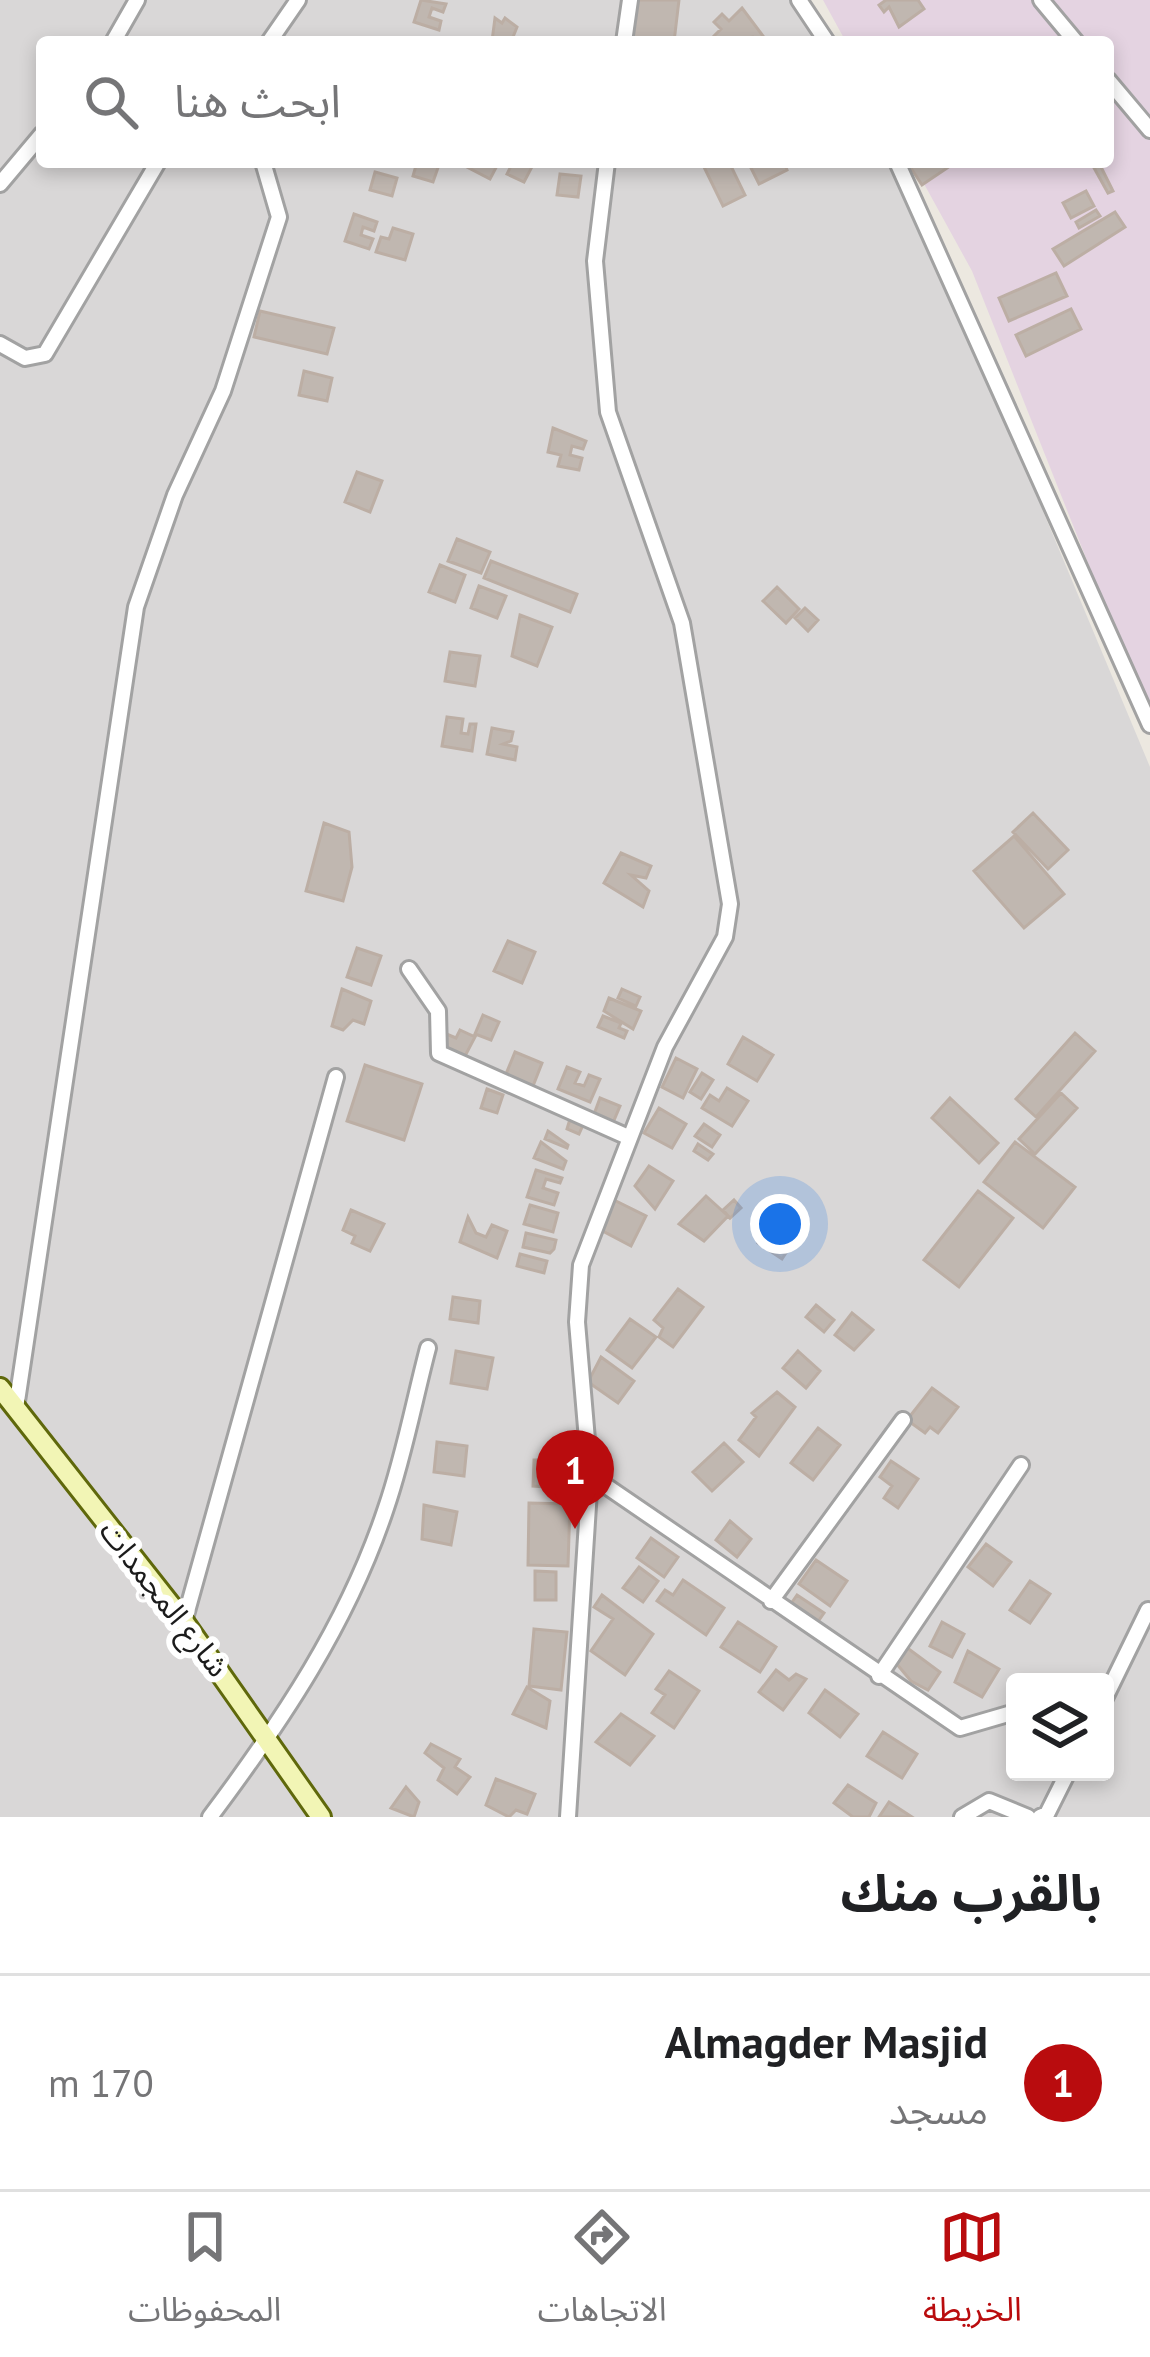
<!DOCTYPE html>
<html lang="ar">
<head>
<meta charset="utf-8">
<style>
  :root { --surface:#fff; --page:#f2f2f2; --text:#202124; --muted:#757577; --line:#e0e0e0; --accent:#b90c0e }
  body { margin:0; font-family:"PT Sans","Noto Sans Arabic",sans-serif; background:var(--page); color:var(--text); direction:rtl }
  .controls { position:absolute; right:36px; bottom:36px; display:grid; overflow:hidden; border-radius:12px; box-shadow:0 6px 18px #0003 }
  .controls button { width:108px; height:108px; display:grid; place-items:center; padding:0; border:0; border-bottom:3px solid var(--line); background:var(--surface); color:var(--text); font:60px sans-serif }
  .you { position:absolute; left:780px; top:1224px; width:42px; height:42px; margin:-30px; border:9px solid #fff; border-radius:50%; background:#1a73e8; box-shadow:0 0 0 18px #1a73e833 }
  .badge { display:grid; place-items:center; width:78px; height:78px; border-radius:50%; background:var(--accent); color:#fff; font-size:39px; font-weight:700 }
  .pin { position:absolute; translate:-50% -99px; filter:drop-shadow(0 3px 6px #0008) }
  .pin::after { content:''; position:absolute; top:63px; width:42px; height:36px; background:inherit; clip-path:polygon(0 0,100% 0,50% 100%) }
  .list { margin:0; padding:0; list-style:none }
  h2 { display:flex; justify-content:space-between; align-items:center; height:156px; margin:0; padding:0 48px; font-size:51px }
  h2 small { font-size:39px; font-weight:400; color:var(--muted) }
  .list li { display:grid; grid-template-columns:78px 1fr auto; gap:36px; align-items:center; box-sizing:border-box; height:216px; padding:0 48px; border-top:3px solid var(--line) }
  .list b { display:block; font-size:45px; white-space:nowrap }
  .list p { margin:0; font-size:39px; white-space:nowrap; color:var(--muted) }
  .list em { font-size:39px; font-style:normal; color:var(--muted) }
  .icon { flex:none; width:66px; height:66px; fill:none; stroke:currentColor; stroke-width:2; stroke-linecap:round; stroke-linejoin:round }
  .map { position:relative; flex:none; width:1150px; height:1817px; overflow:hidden; direction:ltr }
  .search { position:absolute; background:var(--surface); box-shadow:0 6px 18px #0003; left:36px; right:36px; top:36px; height:132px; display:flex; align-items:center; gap:30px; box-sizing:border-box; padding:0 42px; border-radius:12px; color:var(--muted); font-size:45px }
  .sheet { height:372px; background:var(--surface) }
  nav { display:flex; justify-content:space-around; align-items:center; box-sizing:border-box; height:168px; border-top:3px solid var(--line); background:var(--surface); font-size:33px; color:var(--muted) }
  nav a { display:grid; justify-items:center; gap:6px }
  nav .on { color:var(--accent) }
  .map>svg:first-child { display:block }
</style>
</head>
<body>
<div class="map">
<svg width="1150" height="1817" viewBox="0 0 1150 1817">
  <rect width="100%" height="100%" fill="#ece8e0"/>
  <path fill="#d9d7d7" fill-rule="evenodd" d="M 0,0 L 799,0 L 827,42 L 42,42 L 42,162 L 897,162 L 1150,767 L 1150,1817 L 0,1817 ZM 1015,1682 L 1105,1682 L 1105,1772 L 1015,1772 Z"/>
  <path fill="#e4d3e1" d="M 823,0 L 1150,0 L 1150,719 L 972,271 L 912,162 L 1108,162 L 1108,42 L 846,42 Z"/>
  <path fill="#c0b7b0" stroke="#bcaea4" stroke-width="3" d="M 421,0 L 446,4 L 443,12 L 432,8 L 429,17 L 441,21 L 439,30 L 414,22 Z
    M 637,0 L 679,0 L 674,42 L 632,42 Z
    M 886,0 L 918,0 L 924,9 L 899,27 L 889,7 L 884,12 L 879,5 Z
    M 742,8 L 763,36 L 758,42 L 753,37 L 720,42 L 714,36 L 721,29 L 714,22 L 722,14 L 729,21 Z
    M 495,18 L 502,23 L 505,18 L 517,27 L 511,42 L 492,41 Z
    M 417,162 L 440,162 L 433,182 L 413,176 Z
    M 469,162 L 499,162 L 490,179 L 467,167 Z
    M 513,162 L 534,163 L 524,182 L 507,174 Z
    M 710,162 L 729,162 L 745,195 L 723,206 L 703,165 Z
    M 748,162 L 784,162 L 787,170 L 759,184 Z
    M 907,162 L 956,162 L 922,185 Z
    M 1100,165 L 1113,191 L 1108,193 L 1094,168 Z
    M 375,172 L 397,178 L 392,196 L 370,190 Z
    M 560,174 L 581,176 L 578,197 L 557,195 Z
    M 1086,191 L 1094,206 L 1071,218 L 1063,203 Z
    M 1096,210 L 1100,216 L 1079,228 L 1076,222 Z
    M 1115,212 L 1125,227 L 1064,266 L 1053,249 Z
    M 354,214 L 377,222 L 374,231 L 363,227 L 361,235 L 373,239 L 369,249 L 345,241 Z
    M 393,228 L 413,234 L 405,260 L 376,252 L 381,237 L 389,239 Z
    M 1056,273 L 1067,296 L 1009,321 L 999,298 Z
    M 1071,309 L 1081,329 L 1026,356 L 1016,335 Z
    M 260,311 L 334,328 L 327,354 L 254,337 Z
    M 304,371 L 332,378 L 327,401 L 299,395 Z
    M 553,428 L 586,441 L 583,449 L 572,446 L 570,455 L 582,458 L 579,470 L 558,466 L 561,455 L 548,452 Z
    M 357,472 L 382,481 L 370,512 L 345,502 Z
    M 457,539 L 490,552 L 481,573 L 448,561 Z
    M 491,561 L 577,594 L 570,612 L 484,578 Z
    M 440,565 L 465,575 L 455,602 L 429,592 Z
    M 479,586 L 506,596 L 497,618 L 471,608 Z
    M 777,587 L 799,609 L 786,623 L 763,601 Z
    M 805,608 L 818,620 L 808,631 L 795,618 Z
    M 520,615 L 552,627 L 537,666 L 512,656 Z
    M 450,652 L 480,656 L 475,686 L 445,681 Z
    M 447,717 L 463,719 L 461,733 L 468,734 L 470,724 L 476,724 L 472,751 L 442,746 Z
    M 492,728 L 513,732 L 511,741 L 503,744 L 517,747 L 515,760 L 487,754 Z
    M 1033,813 L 1068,850 L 1048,869 L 1013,832 Z
    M 324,823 L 349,832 L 352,867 L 343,901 L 306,891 Z
    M 1014,836 L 1064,894 L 1024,928 L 974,871 Z
    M 621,853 L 651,866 L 646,878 L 631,875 L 649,891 L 643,907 L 604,883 Z
    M 508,941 L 535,952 L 522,983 L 494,971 Z
    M 357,948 L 381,956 L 371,985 L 347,977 Z
    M 342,989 L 371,1001 L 364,1024 L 353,1020 L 343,1030 L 332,1026 Z
    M 622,989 L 640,997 L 636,1006 L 618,998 Z
    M 609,998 L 641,1011 L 633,1029 L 604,1011 Z
    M 483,1015 L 499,1022 L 491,1040 L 475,1034 Z
    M 603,1016 L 621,1023 L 619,1028 L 627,1031 L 624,1038 L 598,1027 Z
    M 460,1030 L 475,1037 L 465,1056 L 438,1043 L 444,1033 L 456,1038 Z
    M 1075,1033 L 1095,1051 L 1036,1117 L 1016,1099 Z
    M 743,1037 L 773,1055 L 757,1081 L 728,1064 Z
    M 515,1052 L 542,1063 L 533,1086 L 506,1074 Z
    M 676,1058 L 697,1069 L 683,1098 L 662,1087 Z
    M 365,1065 L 422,1084 L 404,1140 L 347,1121 Z
    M 567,1067 L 580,1072 L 575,1083 L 584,1086 L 589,1075 L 600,1079 L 590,1102 L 558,1089 Z
    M 702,1073 L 713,1080 L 701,1099 L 690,1092 Z
    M 727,1088 L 748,1101 L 732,1126 L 702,1108 L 710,1095 L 719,1101 Z
    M 487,1089 L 503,1095 L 497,1113 L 481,1108 Z
    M 1061,1093 L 1077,1108 L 1035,1154 L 1019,1139 Z
    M 600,1098 L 620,1106 L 612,1125 L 593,1117 Z
    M 950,1098 L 998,1143 L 979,1163 L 932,1118 Z
    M 659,1108 L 686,1124 L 672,1148 L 644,1133 Z
    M 570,1119 L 583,1125 L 579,1134 L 567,1129 Z
    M 704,1124 L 720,1135 L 712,1147 L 695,1136 Z
    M 548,1131 L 568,1145 L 567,1148 L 545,1139 Z
    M 541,1142 L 566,1161 L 563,1169 L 534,1158 Z
    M 1015,1142 L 1075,1187 L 1043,1228 L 984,1182 Z
    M 698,1144 L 713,1154 L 708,1160 L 694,1151 Z
    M 649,1166 L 673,1181 L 655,1209 L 635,1186 Z
    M 536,1170 L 562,1178 L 560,1183 L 546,1179 L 543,1188 L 558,1193 L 554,1205 L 527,1197 Z
    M 978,1191 L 1013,1218 L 959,1287 L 924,1260 Z
    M 706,1196 L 728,1216 L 704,1241 L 679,1224 Z
    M 614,1200 L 646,1216 L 631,1246 L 599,1229 Z
    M 734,1200 L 741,1208 L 730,1218 L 723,1210 Z
    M 530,1205 L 558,1213 L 553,1232 L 524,1224 Z
    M 351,1210 L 384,1224 L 370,1251 L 352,1243 L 355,1236 L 343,1230 Z
    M 468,1217 L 476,1233 L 486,1237 L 492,1225 L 507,1231 L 497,1258 L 460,1242 Z
    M 776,1217 L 799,1233 L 782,1259 L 758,1243 Z
    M 526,1233 L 556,1240 L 554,1249 L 550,1253 L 523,1247 Z
    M 520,1254 L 547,1261 L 544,1273 L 517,1266 Z
    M 678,1289 L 703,1307 L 673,1347 L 659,1337 L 663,1328 L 654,1320 Z
    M 453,1297 L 480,1301 L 478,1323 L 450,1319 Z
    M 816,1305 L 834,1320 L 824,1332 L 806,1317 Z
    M 852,1313 L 873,1330 L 854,1350 L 835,1335 Z
    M 630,1319 L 656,1337 L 632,1368 L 607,1350 Z
    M 456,1351 L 493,1358 L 487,1389 L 451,1383 Z
    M 798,1351 L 820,1371 L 806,1388 L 783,1368 Z
    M 601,1357 L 634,1381 L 618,1403 L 588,1382 Z
    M 932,1388 L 958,1407 L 938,1433 L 930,1427 L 925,1433 L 907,1420 Z
    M 777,1392 L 795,1407 L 759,1456 L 739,1440 L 756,1417 L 752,1413 Z
    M 818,1428 L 840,1445 L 813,1480 L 791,1463 Z
    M 437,1442 L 467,1446 L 464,1476 L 434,1472 Z
    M 724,1443 L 743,1462 L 712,1491 L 693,1472 Z
    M 534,1460 L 547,1460 L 545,1487 L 533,1486 Z
    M 891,1461 L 918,1479 L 898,1508 L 884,1498 L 892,1486 L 880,1477 Z
    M 529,1503 L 570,1504 L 568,1566 L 528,1565 Z
    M 424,1505 L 457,1512 L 451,1545 L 422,1539 Z
    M 730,1521 L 751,1539 L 737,1557 L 716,1540 Z
    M 651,1538 L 678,1557 L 664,1577 L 637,1558 Z
    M 986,1544 L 1011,1562 L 993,1586 L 968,1567 Z
    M 816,1560 L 847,1581 L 830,1606 L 799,1584 Z
    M 639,1567 L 658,1581 L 643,1602 L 623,1588 Z
    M 535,1571 L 556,1572 L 556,1600 L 535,1600 Z
    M 683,1580 L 724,1608 L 706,1635 L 657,1601 L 665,1590 L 673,1595 Z
    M 1030,1581 L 1050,1594 L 1030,1623 L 1010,1610 Z
    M 602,1595 L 653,1634 L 625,1675 L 591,1651 L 613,1619 L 594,1607 Z
    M 797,1595 L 824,1613 L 815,1626 L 788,1608 Z
    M 738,1622 L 776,1647 L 760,1672 L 721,1647 Z
    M 942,1622 L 964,1634 L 952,1657 L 930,1646 Z
    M 534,1629 L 567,1632 L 561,1690 L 529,1686 Z
    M 906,1647 L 940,1672 L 928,1690 L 911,1681 L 896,1663 Z
    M 968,1651 L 999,1669 L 982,1697 L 955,1682 Z
    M 776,1670 L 789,1680 L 796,1674 L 806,1679 L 783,1710 L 759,1692 Z
    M 669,1671 L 699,1691 L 674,1728 L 652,1713 L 665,1695 L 656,1689 Z
    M 527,1687 L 550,1701 L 546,1728 L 513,1714 Z
    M 825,1690 L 858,1714 L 840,1737 L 809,1713 Z
    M 621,1714 L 654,1736 L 630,1765 L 596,1742 Z
    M 883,1732 L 917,1754 L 902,1778 L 867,1756 Z
    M 431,1744 L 460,1759 L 455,1767 L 470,1777 L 457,1794 L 438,1780 L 444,1768 L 425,1753 Z
    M 496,1779 L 535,1794 L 527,1814 L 516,1810 L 509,1817 L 486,1805 Z
    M 848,1785 L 876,1803 L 869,1817 L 853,1817 L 834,1803 Z
    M 406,1787 L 419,1802 L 414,1817 L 391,1808 Z
    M 889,1802 L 912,1817 L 879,1817 Z"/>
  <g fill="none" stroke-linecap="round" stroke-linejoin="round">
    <defs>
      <path id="street" d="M 799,0 L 827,42
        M 1041,0 L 1076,42
        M 113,42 L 137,0
        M 269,42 L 298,0
        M 624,42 L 630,0
        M 1108,80 L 1150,130
        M 897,162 L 1150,725
        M 0,184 L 42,134
        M 0,344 L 25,358 L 45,354 L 158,162
        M 409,969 L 438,1011 L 439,1053 L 628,1137
        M 16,1408 L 136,607 L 175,495 L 223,391 L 279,217 L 263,162
        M 590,1475 L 960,1728 L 1015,1712
        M 771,1601 L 903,1420
        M 184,1622 L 336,1077
        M 879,1676 L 1021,1465
        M 1105,1698 L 1148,1610
        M 210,1817 C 282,1721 348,1623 386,1508 C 404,1456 414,1401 428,1348
        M 568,1817 L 590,1475 L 577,1322 L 581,1265 L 665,1047 L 725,937 L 730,904 L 682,623 L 608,412 L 595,261 L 607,162
        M 962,1817 L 989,1801 L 1028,1817
        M 1040,1817 L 1047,1814 L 1068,1772"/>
      <path id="secondary" d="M 0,1388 L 184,1622 L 321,1817"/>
    </defs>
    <use href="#street" stroke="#a2a2a2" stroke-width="20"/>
    <use href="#secondary" stroke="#5f680b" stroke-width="24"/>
    <use href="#street" stroke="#fff" stroke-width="14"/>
    <use href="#secondary" stroke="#f2f5b5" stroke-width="18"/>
  </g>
  <g text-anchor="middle" stroke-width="12" stroke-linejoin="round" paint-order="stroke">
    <g font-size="30" fill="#1b1b1b" stroke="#fff">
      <text transform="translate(164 1599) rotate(52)" y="10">شارع المجمدات</text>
    </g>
  </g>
</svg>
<div class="controls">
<button><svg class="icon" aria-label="layers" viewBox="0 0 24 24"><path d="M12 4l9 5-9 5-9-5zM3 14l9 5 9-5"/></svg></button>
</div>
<div class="you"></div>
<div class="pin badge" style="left:575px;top:1529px">1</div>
<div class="search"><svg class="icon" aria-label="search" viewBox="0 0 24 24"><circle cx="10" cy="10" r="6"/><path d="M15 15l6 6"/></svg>ابحث هنا</div>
</div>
<section class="sheet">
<h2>بالقرب منك<small></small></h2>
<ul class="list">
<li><span class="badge">1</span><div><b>Almagder Masjid</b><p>مسجد</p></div><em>170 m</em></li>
</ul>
</section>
<nav>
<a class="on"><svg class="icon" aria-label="map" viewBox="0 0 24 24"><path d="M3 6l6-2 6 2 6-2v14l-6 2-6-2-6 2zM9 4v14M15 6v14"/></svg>الخريطة</a>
<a><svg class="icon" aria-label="directions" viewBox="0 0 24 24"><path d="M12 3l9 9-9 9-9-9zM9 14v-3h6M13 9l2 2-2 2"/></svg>الاتجاهات</a>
<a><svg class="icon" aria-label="saved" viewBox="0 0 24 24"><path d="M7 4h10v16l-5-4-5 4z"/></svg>المحفوظات</a>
</nav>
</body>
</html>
